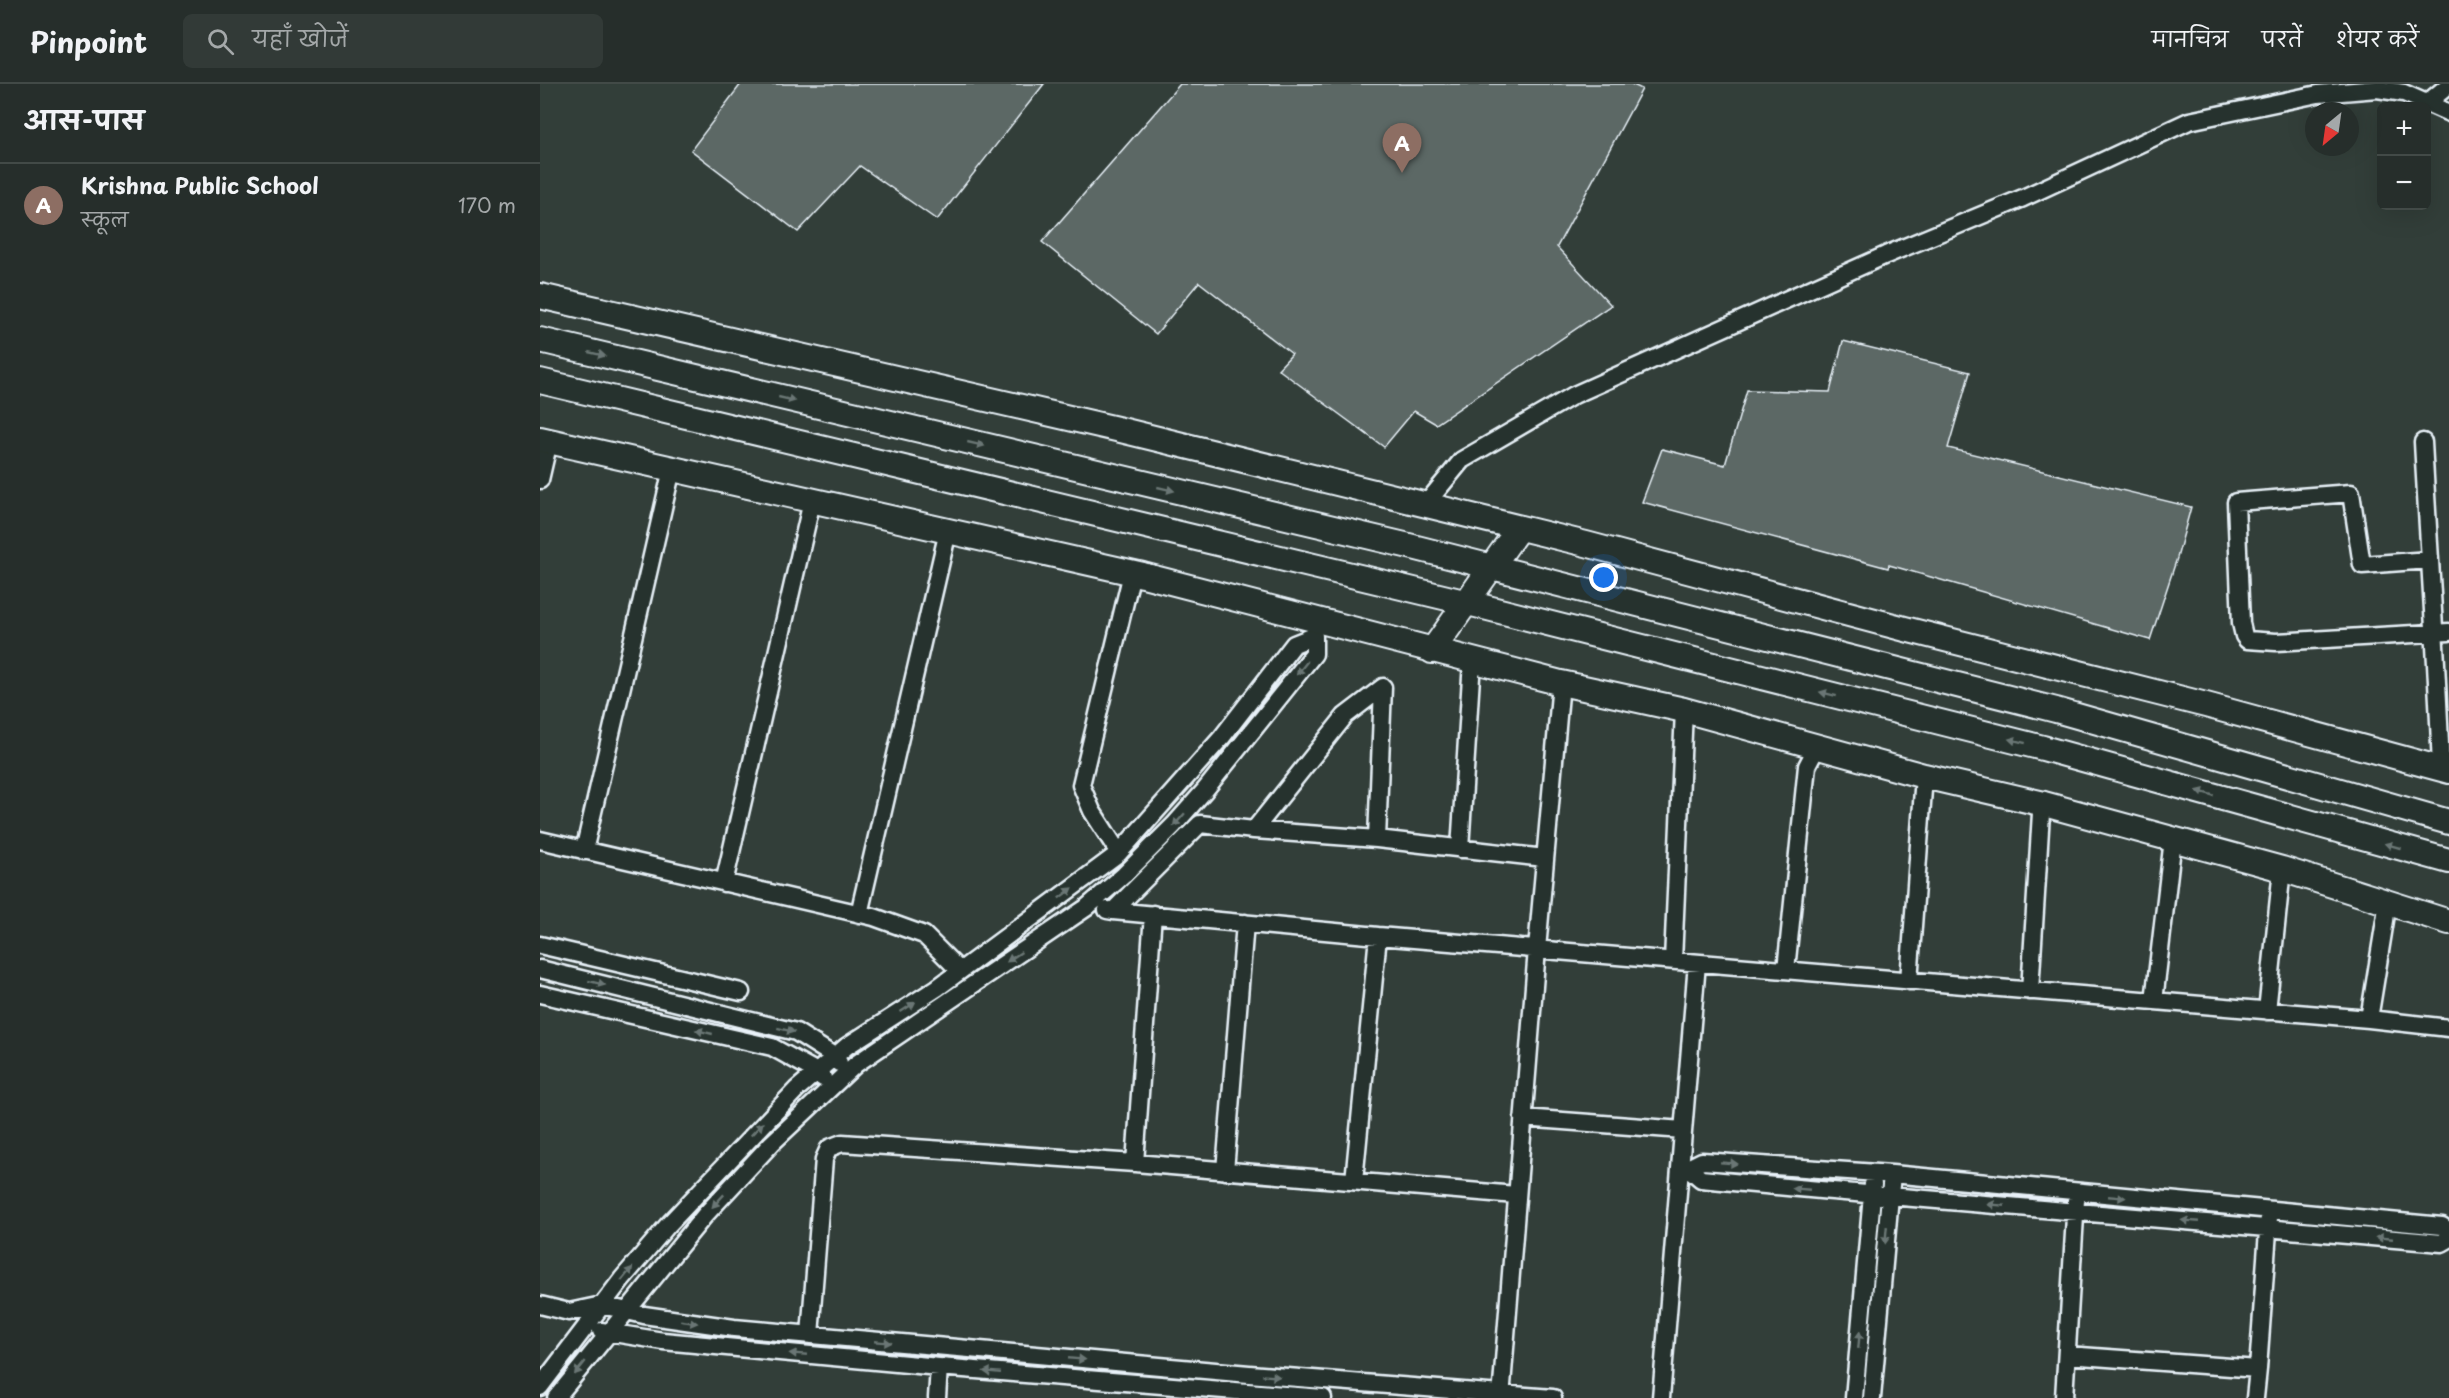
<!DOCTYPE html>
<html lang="hi">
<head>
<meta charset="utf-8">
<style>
  :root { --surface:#262e2b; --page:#323a37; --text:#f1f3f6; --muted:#a4a8a9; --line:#424a47; --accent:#8abfa5 }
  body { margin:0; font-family:"Playpen Sans","Playpen Sans Deva",sans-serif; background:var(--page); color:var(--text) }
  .controls { position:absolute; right:18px; top:18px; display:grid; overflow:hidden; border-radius:9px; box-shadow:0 6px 24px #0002 }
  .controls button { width:54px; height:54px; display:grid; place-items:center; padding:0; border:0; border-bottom:2px solid var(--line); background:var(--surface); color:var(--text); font:30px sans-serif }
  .compass { position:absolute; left:1765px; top:18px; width:54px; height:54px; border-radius:50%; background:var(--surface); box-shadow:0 6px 24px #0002; rotate:209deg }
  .you { position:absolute; left:1064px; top:494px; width:21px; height:21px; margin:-15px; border:4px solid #fff; border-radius:50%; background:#1a73e8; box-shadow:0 0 0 9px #1a73e833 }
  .badge { display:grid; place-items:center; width:39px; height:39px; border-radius:50%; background:var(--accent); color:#fff; font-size:20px; font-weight:700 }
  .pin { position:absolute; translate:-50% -50px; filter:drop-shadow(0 2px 3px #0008) }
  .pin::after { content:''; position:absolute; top:32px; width:21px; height:18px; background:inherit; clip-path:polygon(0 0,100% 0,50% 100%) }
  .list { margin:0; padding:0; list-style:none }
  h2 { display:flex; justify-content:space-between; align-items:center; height:78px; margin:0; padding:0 24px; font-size:26px }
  h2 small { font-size:20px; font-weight:400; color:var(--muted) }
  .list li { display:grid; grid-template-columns:39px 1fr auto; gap:18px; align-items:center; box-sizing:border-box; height:84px; padding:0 24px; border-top:2px solid var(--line) }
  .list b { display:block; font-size:22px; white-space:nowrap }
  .list p { margin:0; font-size:20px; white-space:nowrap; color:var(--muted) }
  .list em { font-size:20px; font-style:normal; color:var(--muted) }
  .icon { flex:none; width:33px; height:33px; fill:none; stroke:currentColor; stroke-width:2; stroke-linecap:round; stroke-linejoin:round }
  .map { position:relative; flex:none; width:1909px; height:1314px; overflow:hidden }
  header { display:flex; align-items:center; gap:36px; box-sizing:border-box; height:84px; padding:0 30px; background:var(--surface); border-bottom:2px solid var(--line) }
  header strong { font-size:28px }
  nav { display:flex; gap:33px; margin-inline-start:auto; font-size:21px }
  .search { width:420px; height:54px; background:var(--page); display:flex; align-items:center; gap:15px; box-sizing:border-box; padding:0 21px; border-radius:9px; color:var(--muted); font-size:22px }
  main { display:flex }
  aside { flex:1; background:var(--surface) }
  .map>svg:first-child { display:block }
</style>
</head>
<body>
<header>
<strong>Pinpoint</strong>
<div class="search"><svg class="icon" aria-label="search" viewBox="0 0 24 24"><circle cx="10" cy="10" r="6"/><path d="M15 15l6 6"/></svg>यहाँ खोजें</div>
<nav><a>मानचित्र</a><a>परतें</a><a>शेयर करें</a></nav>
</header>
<main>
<aside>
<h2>आस-पास<small></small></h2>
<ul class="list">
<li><span class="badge" style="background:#8d6e63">A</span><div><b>Krishna Public School</b><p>स्कूल</p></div><em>170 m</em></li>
</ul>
</aside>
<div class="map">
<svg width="1909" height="1314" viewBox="0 0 1909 1314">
  <rect width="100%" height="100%" fill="#323e39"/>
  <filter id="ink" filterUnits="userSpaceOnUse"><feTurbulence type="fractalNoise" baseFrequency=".0167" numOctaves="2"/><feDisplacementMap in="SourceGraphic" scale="12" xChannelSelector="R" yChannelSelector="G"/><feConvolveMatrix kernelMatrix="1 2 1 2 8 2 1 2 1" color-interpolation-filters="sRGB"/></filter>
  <g filter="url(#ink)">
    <path fill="#5c6865" stroke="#e8f1f8" stroke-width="1.5" d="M 201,0 L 504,0 L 397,136 L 320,82 L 258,148 L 151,66 Z
      M 640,0 L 1091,0 L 1102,5 L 1017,163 L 1071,221 L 896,340 L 874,327 L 844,363 L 738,285 L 752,270 L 659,198 L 616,250 L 502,158 Z
      M 1303,257 L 1430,288 L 1408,364 L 1651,423 L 1637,474 L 1610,556 L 1349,481 L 1348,484 L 1102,418 L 1122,365 L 1185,381 L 1207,306 L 1290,308 Z"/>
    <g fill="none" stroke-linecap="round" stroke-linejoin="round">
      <defs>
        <path id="street" d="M 1887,19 L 1909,1
          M 1883,358 C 1889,467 1897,576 1901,685
          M 0,396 L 9,357
          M 885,421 L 922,376 L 1034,311 L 1346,171 L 1483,114 L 1649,37 L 1778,10 L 1837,5 L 1864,9 L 1909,29
          M 1889,476 L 1822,481 L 1811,409 L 1696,418 L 1701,539 L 1704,552 L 1707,556 L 1736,558 L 1909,548
          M 714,746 L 837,755
          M 0,756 L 334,833 L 384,851 L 420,887
          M 920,765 L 932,577
          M 44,767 L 132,385
          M 579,769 L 552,727 L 541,701 L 592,489
          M 184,799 L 272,417
          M 567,826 L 573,827 L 660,740 L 714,746 L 805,632 L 843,603 L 837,755 L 1005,774
          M 573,827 L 838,852 L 1829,935 L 1909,944
          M 319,830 L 408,447
          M 0,861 L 201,908
          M 1133,877 L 1144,626
          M 0,885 L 256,948 L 294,972 L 299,979
          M 1246,886 L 1267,682 L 1277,663
          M 1369,897 L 1384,692
          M 1490,907 L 1501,729 L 1504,720
          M 0,910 L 232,963 L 277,988 L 283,994
          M 1614,917 L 1633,755
          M 1727,927 L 1742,785
          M 1829,935 L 1848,818
          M 983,1034 L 1143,1046
          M 595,1079 L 613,830
          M 685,1087 L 705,839
          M 1352,1090 L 1902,1142 L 1909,1147
          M 814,1097 L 838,852
          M 0,1221 L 29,1228 L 62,1221 L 104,1231 L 194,1244 L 709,1290 L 1013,1314
          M 61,1247 L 123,1257 L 399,1283 L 783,1314
          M 270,1251 L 284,1075 L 289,1064 L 302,1059 L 595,1079 L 976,1111
          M 1527,1271 L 1718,1285 L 1729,1133
          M 0,1303 L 82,1195 L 128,1141 L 257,1005 L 307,962 L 397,904 L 579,769 L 682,653 L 754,560 L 774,552 L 774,570 L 665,706 L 634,741 L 584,791 L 546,824 L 316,980 L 232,1059 L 165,1131 L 16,1314
          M 397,1314 L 399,1283
          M 961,1314 L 997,865 L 1021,599
          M 1121,1314 L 1157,879
          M 1314,1314 L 1333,1100
          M 1332,1314 L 1350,1112 L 1352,1090 L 1162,1077 L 1148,1084 L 1161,1095 C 1224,1101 1287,1107 1350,1112 C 1534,1127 1718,1143 1902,1159 L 1909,1155
          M 1524,1314 L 1536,1116
          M 1715,1314 L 1718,1285"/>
        <path id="secondary" d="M 0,212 L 581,346 L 1046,460 L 1365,545 L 1666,621 L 1909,687
          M 0,256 L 865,461 L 1516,626 L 1909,738
          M 0,297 L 924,518 L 1503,664 L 1909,777
          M 0,355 L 603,491 L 1021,599 L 1144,626 L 1384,692 L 1504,720 L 1742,785 L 1909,838
          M 892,567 L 979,444"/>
      </defs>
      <use href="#street" stroke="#e8f1f8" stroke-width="21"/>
      <use href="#secondary" stroke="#e8f1f8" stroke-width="28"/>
      <use href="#street" stroke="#26332d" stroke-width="16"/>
      <use href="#secondary" stroke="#26332d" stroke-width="24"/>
    </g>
    <defs><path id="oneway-solid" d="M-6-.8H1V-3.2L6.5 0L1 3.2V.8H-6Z" transform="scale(1.5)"/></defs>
    <g fill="#6a7674">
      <use href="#oneway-solid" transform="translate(57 270) rotate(13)"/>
      <use href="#oneway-solid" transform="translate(247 315) rotate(13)"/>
      <use href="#oneway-solid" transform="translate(436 360) rotate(13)"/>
      <use href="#oneway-solid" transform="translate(626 405) rotate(13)"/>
      <use href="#oneway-solid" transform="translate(762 584) rotate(129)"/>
      <use href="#oneway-solid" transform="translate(1288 610) rotate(-166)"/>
      <use href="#oneway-solid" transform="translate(1477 657) rotate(-166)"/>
      <use href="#oneway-solid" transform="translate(1665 709) rotate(-164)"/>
      <use href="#oneway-solid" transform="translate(639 736) rotate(131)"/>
      <use href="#oneway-solid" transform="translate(1853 762) rotate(-164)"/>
      <use href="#oneway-solid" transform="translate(526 809) rotate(-37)"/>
      <use href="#oneway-solid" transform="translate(474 873) rotate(146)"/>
      <use href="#oneway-solid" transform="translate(57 899) rotate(14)"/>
      <use href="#oneway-solid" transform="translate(368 923) rotate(-33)"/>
      <use href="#oneway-solid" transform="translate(246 946) rotate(14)"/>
      <use href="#oneway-solid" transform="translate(164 948) rotate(-167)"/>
      <use href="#oneway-solid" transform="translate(217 1045) rotate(-46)"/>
      <use href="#oneway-solid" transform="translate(1189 1079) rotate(4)"/>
      <use href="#oneway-solid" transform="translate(1261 1105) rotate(-175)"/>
      <use href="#oneway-solid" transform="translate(1577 1113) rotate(5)"/>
      <use href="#oneway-solid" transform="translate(178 1117) rotate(133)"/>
      <use href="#oneway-solid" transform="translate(1456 1121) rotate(-175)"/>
      <use href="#oneway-solid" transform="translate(1650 1137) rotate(-175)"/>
      <use href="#oneway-solid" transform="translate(1346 1151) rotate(95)"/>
      <use href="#oneway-solid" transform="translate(1844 1154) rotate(-175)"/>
      <use href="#oneway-solid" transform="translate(87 1190) rotate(-50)"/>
      <use href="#oneway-solid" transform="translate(149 1238) rotate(8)"/>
      <use href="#oneway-solid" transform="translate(1319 1256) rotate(-85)"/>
      <use href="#oneway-solid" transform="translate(343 1258) rotate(5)"/>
      <use href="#oneway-solid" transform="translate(258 1270) rotate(-175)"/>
      <use href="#oneway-solid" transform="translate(537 1275) rotate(5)"/>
      <use href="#oneway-solid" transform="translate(40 1284) rotate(129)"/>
      <use href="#oneway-solid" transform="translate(452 1288) rotate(-175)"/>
      <use href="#oneway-solid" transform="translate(731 1292) rotate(4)"/>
    </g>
  </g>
</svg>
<div class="controls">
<button>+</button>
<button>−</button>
</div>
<svg class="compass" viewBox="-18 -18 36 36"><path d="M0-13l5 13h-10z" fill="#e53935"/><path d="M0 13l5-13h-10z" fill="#a4a8a9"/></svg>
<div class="you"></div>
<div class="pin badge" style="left:862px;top:89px;background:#8d6e63">A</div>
</div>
</main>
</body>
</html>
